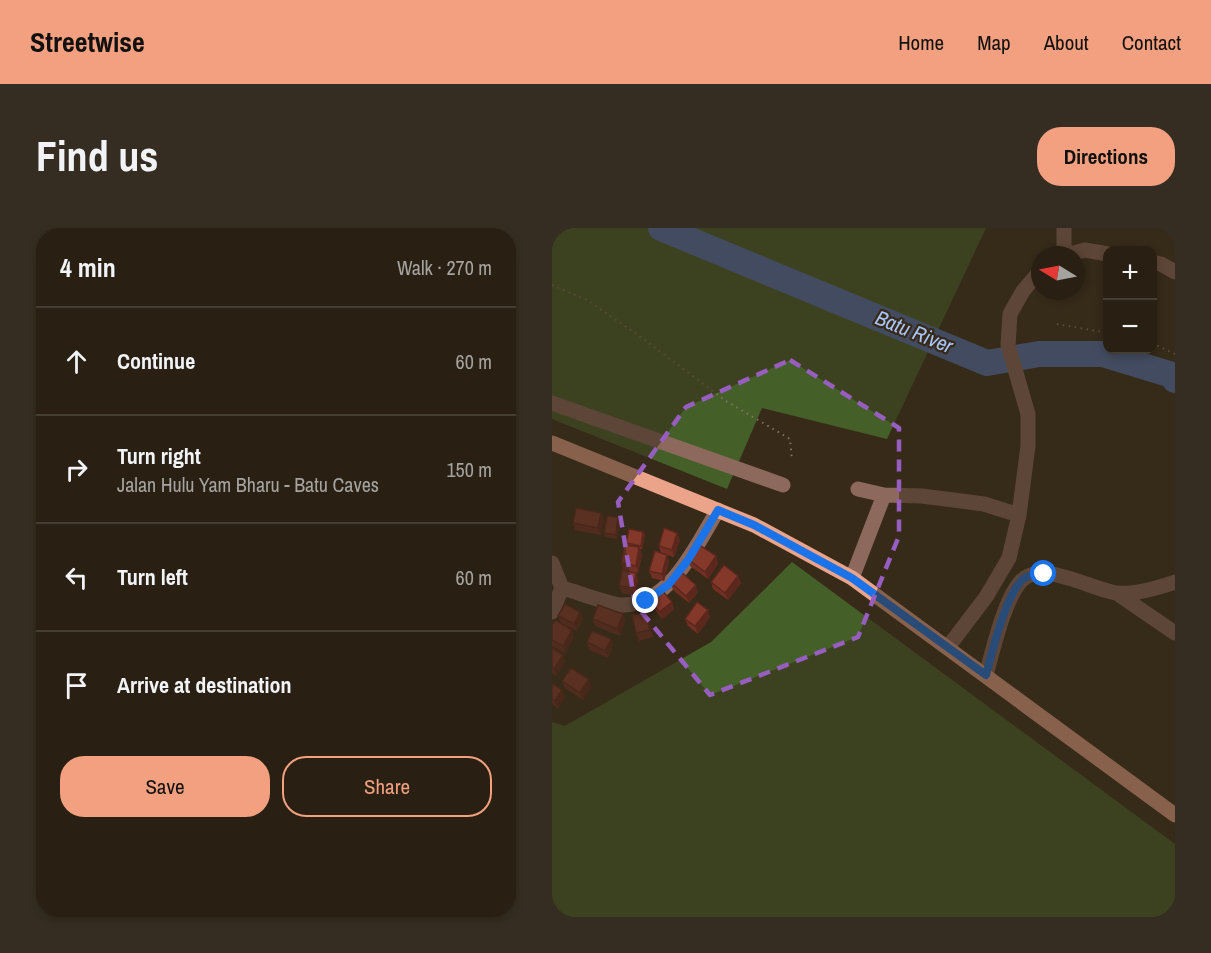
<!DOCTYPE html>
<html lang="en">
<head>
<meta charset="utf-8">
<style>
  :root { --surface:#292013; --page:#352d21; --text:#f1f3f6; --muted:#a5a3a0; --line:#453e33; --accent:#f2a07f }
  body { margin:0; font-family:"Archivo Narrow",sans-serif; background:var(--page); color:var(--text) }
  .controls { position:absolute; right:18px; top:18px; display:grid; overflow:hidden; border-radius:12px; box-shadow:0 3px 9px #0003 }
  .controls button { width:54px; height:54px; display:grid; place-items:center; padding:0; border:0; border-bottom:2px solid var(--line); background:var(--surface); color:var(--text); font:30px sans-serif }
  .compass { position:absolute; left:479px; top:18px; width:54px; height:54px; border-radius:50%; background:var(--surface); box-shadow:0 3px 9px #0003; rotate:280deg }
  .stop { position:absolute; width:18px; height:18px; margin:-14px; border:4px solid #1a73e8; border-radius:50%; background:#fff }
  .stop.end { background:#1a73e8; border-color:#fff; box-shadow:0 2px 6px #0008 }
  .list { margin:0; padding:0; list-style:none }
  h2 { display:flex; justify-content:space-between; align-items:center; height:78px; margin:0; padding:0 24px; font-size:26px }
  h2 small { font-size:20px; font-weight:400; color:var(--muted) }
  .list li { display:grid; grid-template-columns:39px 1fr auto; gap:18px; align-items:center; box-sizing:border-box; height:108px; padding:0 24px; border-top:2px solid var(--line) }
  .list b { display:block; font-size:22px; white-space:nowrap }
  .list p { margin:0; font-size:20px; white-space:nowrap; color:var(--muted) }
  .list em { font-size:20px; font-style:normal; color:var(--muted) }
  .actions { display:flex; gap:12px; padding:18px 24px }
  .actions a { flex:1; padding:14px 0; border:2px solid var(--accent); border-radius:24px; text-align:center; font-size:21px; color:var(--accent) }
  .actions .main { background:var(--accent); color:#111 }
  .icon { flex:none; width:33px; height:33px; fill:none; stroke:currentColor; stroke-width:2; stroke-linecap:round; stroke-linejoin:round }
  .map { position:relative; flex:none; width:623px; height:689px; overflow:hidden; border-radius:24px }
  header { display:flex; align-items:center; gap:36px; box-sizing:border-box; height:84px; padding:0 30px; background:var(--accent); color:#111 }
  header strong { font-size:28px }
  nav { display:flex; gap:33px; margin-inline-start:auto; font-size:21px }
  .intro { display:flex; align-items:center; justify-content:space-between; box-sizing:border-box; height:144px; padding:0 36px }
  h1 { margin:0; font-size:42px }
  .button { padding:15px 27px; border-radius:24px; background:var(--accent); color:#111; font-size:21px; font-weight:700 }
  main { display:flex; gap:36px; padding:0 36px }
  aside { flex:1; background:var(--surface); border-radius:24px; box-shadow:0 3px 9px #0003 }
  .map>svg:first-child { display:block }
</style>
</head>
<body>
<header>
<strong>Streetwise</strong>
<nav><a>Home</a><a>Map</a><a>About</a><a>Contact</a></nav>
</header>
<div class="intro"><h1>Find us</h1><a class="button">Directions</a></div>
<main>
<aside>
<h2>4 min<small>Walk · 270 m</small></h2>
<ul class="list">
<li><svg class="icon" aria-label="ahead" viewBox="0 0 24 24"><path d="M12 20V5M6 11l6-6 6 6"/></svg><div><b>Continue</b></div><em>60 m</em></li>
<li><svg class="icon" aria-label="right" viewBox="0 0 24 24"><path d="M7 20v-9h11M14 6l5 5-5 5"/></svg><div><b>Turn right</b><p>Jalan Hulu Yam Bharu - Batu Caves</p></div><em>150 m</em></li>
<li><svg class="icon" aria-label="left" viewBox="0 0 24 24"><path d="M17 20v-9H6M10 6l-5 5 5 5"/></svg><div><b>Turn left</b></div><em>60 m</em></li>
<li><svg class="icon" aria-label="arrive" viewBox="0 0 24 24"><path d="M6 21V4h12l-3 4 3 4H6"/></svg><div><b>Arrive at destination</b></div></li>
</ul>
<div class="actions"><a class="main">Save</a><a>Share</a></div>
</aside>
<div class="map">
<svg width="623" height="689" viewBox="0 0 623 689">
  <rect width="100%" height="100%" fill="#372a19"/>
  <path fill="#446028" d="M 0,0 L 434,0 L 335,211 L 210,180 L 175,261 L 0,191 Z
    M 240,334 L 623,616 L 623,689 L 0,689 L 0,494 L 13,498 L 159,414 Z"/>
  <g fill="none" stroke-linecap="round" stroke-linejoin="round">
    <path stroke="#5274b6" stroke-width="26" d="M 109,0 L 435,135 L 487,126 L 551,126 L 620,147 L 623,152"/>
    <path stroke="#7f7466" stroke-width="2" stroke-dasharray="1.5 4.5" stroke-linecap="butt" d="M 0,57 L 35,72 L 86,107 L 174,173 L 238,211 L 240,232
      M 505,96 L 556,105
      M 600,115 L 623,126"/>
    <path stroke="#8c695c" stroke-width="15" d="M 512,27 L 512,0
      M 514,27 L 533,22 L 556,26
      M 600,34 L 609,36 L 623,44
      M 0,175 L 231,257
      M 306,261 L 332,267 L 370,268 L 432,276 L 467,287
      M 0,335 L 10,360 L 0,384
      M 300,350 L 332,267
      M 10,360 C 23,363 61,378 72,377 C 120,375 144,317 166,282
      M 566,366 L 623,405
      M 396,419 L 434,369 L 457,330 L 467,287 L 476,218 L 476,186 L 456,117 L 458,86 L 471,63 L 488,43
      M 434,447 C 441,422 452,372 469,353 C 490,331 540,362 565,365 C 581,367 608,359 623,354"/>
    <path stroke="#eba489" stroke-width="15" d="M 0,215 L 202,297 L 300,350 L 623,587"/>
  </g>
  <path fill="#723024" d="M 49,285 L 52,292 L 49,307 L 23,302 L 21,295 Z
    M 66,289 L 68,293 L 65,311 L 53,309 L 52,305 Z
    M 91,304 L 93,307 L 90,321 L 88,321 L 90,327 L 86,345 L 74,343 L 86,352 L 83,368 L 70,365 L 67,358 L 71,342 L 69,335 L 75,317 L 74,315 Z
    M 125,305 L 128,312 L 122,329 L 115,327 L 117,334 L 112,353 L 100,350 L 97,343 L 109,325 L 107,318 Z
    M 164,328 L 166,336 L 156,351 L 138,338 L 136,331 Z
    M 186,348 L 189,355 L 176,372 L 161,361 L 159,354 Z
    M 118,354 L 146,364 L 137,375 L 121,362 Z
    M 96,369 L 120,374 L 122,381 L 110,391 L 99,376 Z
    M 28,384 L 31,391 L 25,403 L 9,395 L 6,388 Z
    M 94,384 L 101,409 L 87,413 L 84,405 Z
    M 71,386 L 73,393 L 68,408 L 43,398 L 41,391 Z
    M 158,389 L 146,406 L 136,398 L 133,391 Z
    M 0,397 L 22,409 L 13,425 L 0,418 Z
    M 59,411 L 61,418 L 56,430 L 37,422 L 35,414 Z
    M 0,420 L 11,427 L 13,434 L 4,448 L 0,445 Z
    M 37,451 L 39,458 L 31,472 L 13,460 L 10,453 Z
    M 0,455 L 10,462 L 13,469 L 6,480 L 0,476 Z"/>
  <path fill="#5c271d" d="M 49,285 L 52,292 L 49,307 L 46,300 Z
    M 66,289 L 68,293 L 65,311 L 64,307 Z
    M 91,304 L 93,307 L 90,321 L 89,318 Z
    M 125,305 L 128,312 L 122,329 L 120,322 Z
    M 87,319 L 90,327 L 86,345 L 84,338 Z
    M 115,327 L 117,334 L 112,353 L 110,346 Z
    M 164,328 L 166,336 L 156,351 L 153,344 Z
    M 84,345 L 86,352 L 83,368 L 81,360 Z
    M 186,348 L 189,355 L 176,372 L 173,365 Z
    M 144,357 L 146,364 L 137,375 L 134,368 Z
    M 120,374 L 122,381 L 110,391 L 107,384 Z
    M 156,382 L 158,389 L 146,406 L 143,398 Z
    M 28,384 L 31,391 L 25,403 L 22,396 Z
    M 71,386 L 73,393 L 68,408 L 65,401 Z
    M 20,402 L 22,409 L 13,425 L 11,418 Z
    M 59,411 L 61,418 L 56,430 L 53,423 Z
    M 11,427 L 13,434 L 4,448 L 2,441 Z
    M 37,451 L 39,458 L 31,472 L 28,465 Z
    M 10,462 L 13,469 L 6,480 L 3,473 Z"/>
  <path fill="#84382a" stroke="#5c271d" stroke-width="1.5" d="M 24,280 L 49,285 L 46,300 L 21,295 Z
    M 55,288 L 66,289 L 64,307 L 52,305 Z
    M 112,300 L 125,305 L 120,322 L 107,318 Z
    M 77,301 L 91,304 L 89,318 L 74,315 Z
    M 146,316 L 164,328 L 153,344 L 136,331 Z
    M 72,317 L 87,319 L 84,338 L 69,335 Z
    M 103,323 L 115,327 L 110,346 L 97,343 Z
    M 172,337 L 186,348 L 173,365 L 159,354 Z
    M 70,342 L 84,345 L 81,360 L 67,358 Z
    M 128,343 L 144,357 L 134,368 L 118,354 Z
    M 108,360 L 120,374 L 107,384 L 96,369 Z
    M 145,374 L 156,382 L 143,398 L 133,391 Z
    M 13,376 L 28,384 L 22,396 L 6,388 Z
    M 46,377 L 71,386 L 65,401 L 41,391 Z
    M 94,384 L 98,402 L 84,405 L 80,387 Z
    M 3,392 L 20,402 L 11,418 L 0,412 L 0,397 Z
    M 40,403 L 59,411 L 53,423 L 35,414 Z
    M 0,420 L 11,427 L 2,441 L 0,439 Z
    M 19,440 L 37,451 L 28,465 L 10,453 Z
    M 0,455 L 10,462 L 3,473 L 0,471 Z"/>
  <g fill="none" stroke-linecap="round" stroke-linejoin="round">
    <path stroke="#1a73e8" stroke-width="8" d="M 94,373 L 117,356 L 136,332 L 166,282 L 202,297 L 300,350 L 434,447 C 440,425 455,360 474,349 C 480,346 486,346 492,346"/>
  </g>
  <path d="M0 0H623V689H0ZM 238,132 L 347,200 L 347,308 L 306,409 L 158,467 L 83,376 L 66,274 L 134,179 Z" fill="#372a19" fill-opacity=".55" fill-rule="evenodd"/>
  <path fill="none" stroke="#975dc1" stroke-width="4.5" stroke-dasharray="12 8" stroke-linejoin="round" d="M 238,132 L 347,200 L 347,308 L 306,409 L 158,467 L 83,376 L 66,274 L 134,179 Z"/>
  <g text-anchor="middle" stroke-width="4.5" stroke-linejoin="round" paint-order="stroke">
    <g font-size="21" font-style="italic" fill="#a7c5fb" stroke="#372a19">
      <text transform="translate(362 104) rotate(22)" y="7">Batu River</text>
    </g>
  </g>
</svg>
<div class="controls">
<button>+</button>
<button>−</button>
</div>
<svg class="compass" viewBox="-18 -18 36 36"><path d="M0-13l5 13h-10z" fill="#e53935"/><path d="M0 13l5-13h-10z" fill="#a5a3a0"/></svg>
<div class="stop" style="left:492px;top:346px"></div>
<div class="stop end" style="left:94px;top:373px"></div>
</div>
</main>
</body>
</html>
